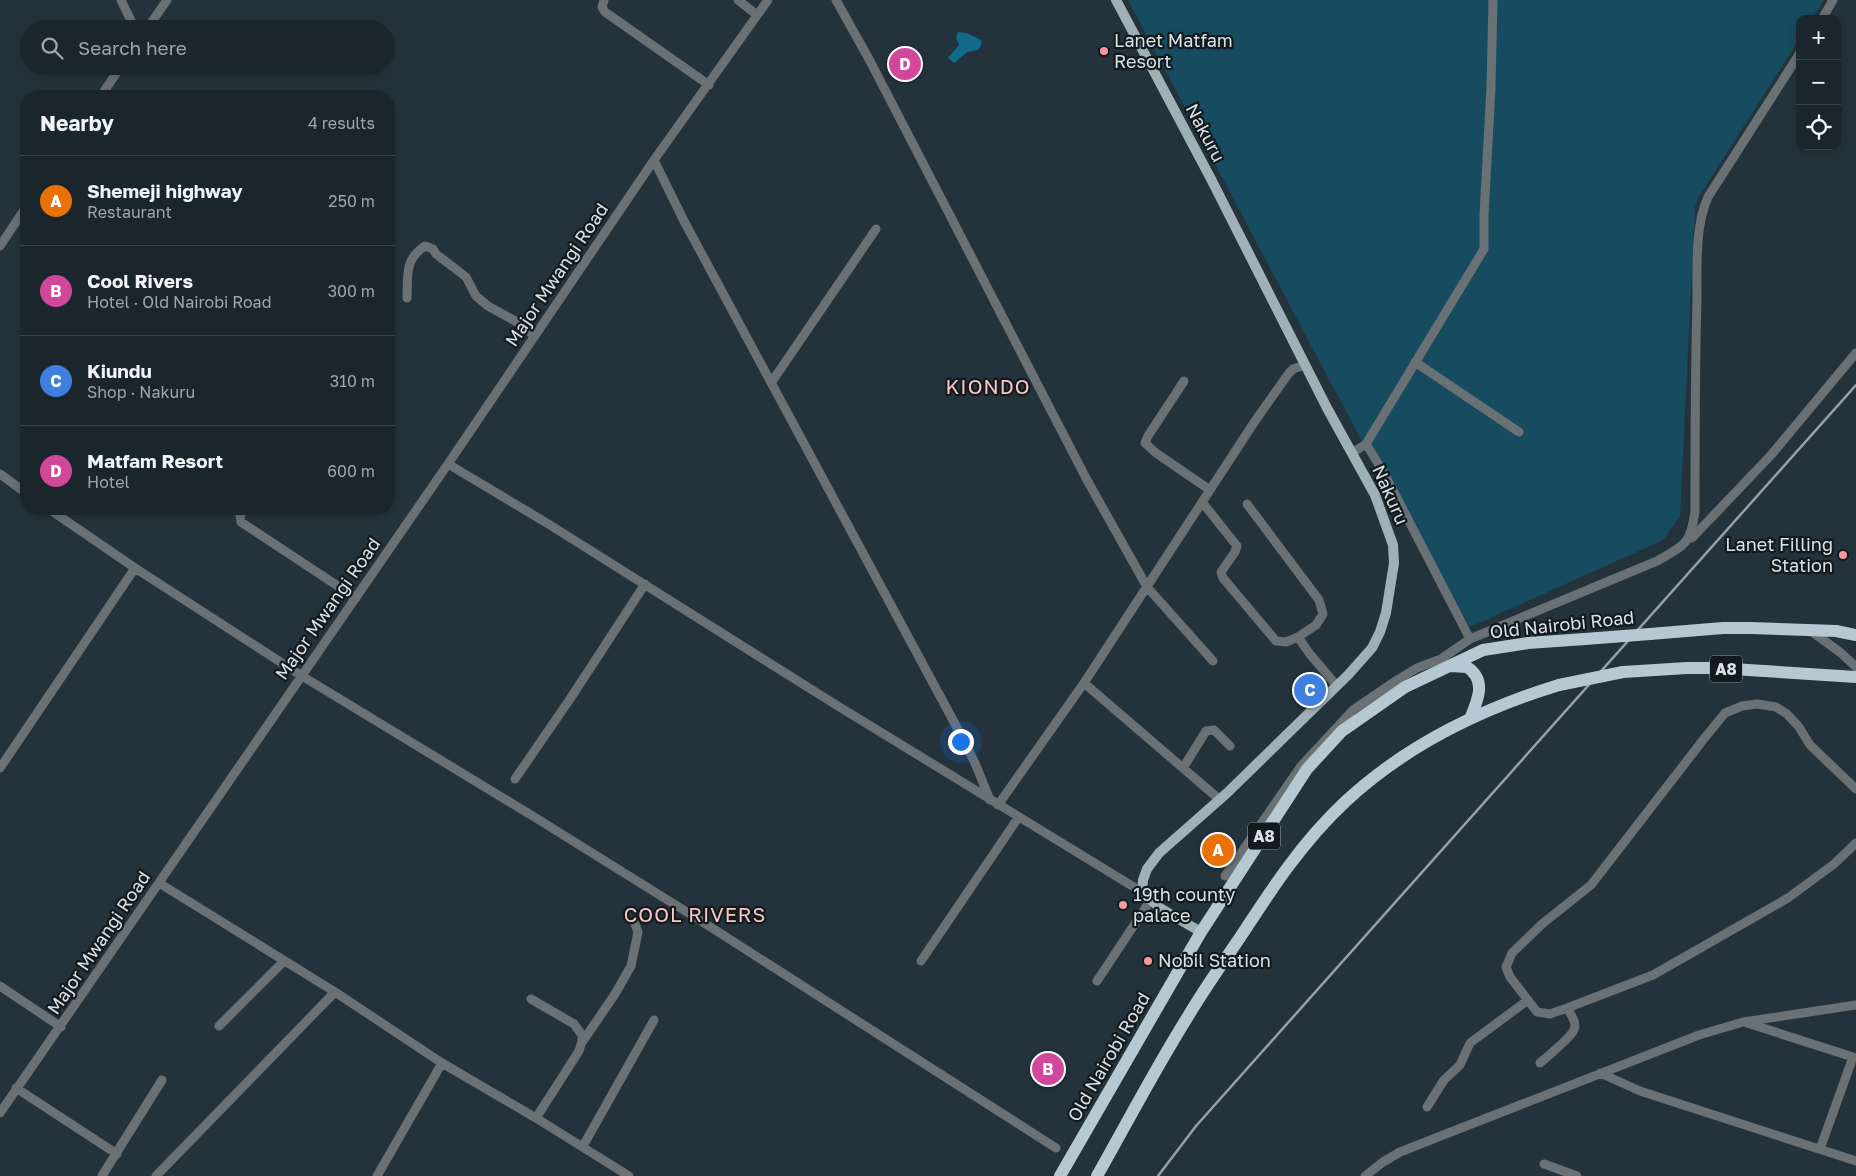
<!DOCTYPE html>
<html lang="en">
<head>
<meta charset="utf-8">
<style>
  :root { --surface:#1b262c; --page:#283238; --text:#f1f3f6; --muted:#a0a5a9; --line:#394348; --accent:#ea580c }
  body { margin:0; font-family:"Golos Text",sans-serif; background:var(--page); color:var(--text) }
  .controls { position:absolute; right:15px; top:15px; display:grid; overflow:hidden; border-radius:10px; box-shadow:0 2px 8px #0003 }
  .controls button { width:45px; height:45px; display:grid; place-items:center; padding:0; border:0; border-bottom:1px solid var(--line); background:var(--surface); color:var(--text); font:25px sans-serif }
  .you { position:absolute; left:960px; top:741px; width:18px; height:18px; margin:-12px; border:4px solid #fff; border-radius:50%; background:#1a73e8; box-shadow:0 0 0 8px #1a73e833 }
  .badge { display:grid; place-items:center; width:32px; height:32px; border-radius:50%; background:var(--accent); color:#fff; font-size:16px; font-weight:700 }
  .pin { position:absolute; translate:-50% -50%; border:2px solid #fff; box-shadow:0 1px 5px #0006 }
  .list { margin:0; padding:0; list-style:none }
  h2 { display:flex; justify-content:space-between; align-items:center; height:65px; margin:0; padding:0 20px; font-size:21px }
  h2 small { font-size:16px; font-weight:400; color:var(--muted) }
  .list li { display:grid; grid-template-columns:32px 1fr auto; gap:15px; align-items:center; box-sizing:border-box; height:90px; padding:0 20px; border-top:1px solid var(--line) }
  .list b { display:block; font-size:19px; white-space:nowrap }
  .list p { margin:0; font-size:16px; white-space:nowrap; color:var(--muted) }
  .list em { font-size:16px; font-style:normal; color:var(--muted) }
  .icon { flex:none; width:28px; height:28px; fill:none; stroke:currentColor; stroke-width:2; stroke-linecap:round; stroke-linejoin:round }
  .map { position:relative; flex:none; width:1856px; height:1176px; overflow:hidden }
  .search { position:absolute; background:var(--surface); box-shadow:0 2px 8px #0003; left:20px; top:20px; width:375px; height:55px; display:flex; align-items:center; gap:12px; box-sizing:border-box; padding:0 18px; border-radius:28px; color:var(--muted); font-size:19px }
  .panel { position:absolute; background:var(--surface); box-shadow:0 2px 8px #0003; left:20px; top:90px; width:375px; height:425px; border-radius:20px }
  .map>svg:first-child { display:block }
</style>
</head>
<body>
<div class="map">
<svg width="1856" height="1176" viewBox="0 0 1856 1176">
  <rect width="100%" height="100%" fill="#24333b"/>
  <path fill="#174b60" d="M 1128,0 L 1824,0 L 1812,19 L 1800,19 L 1800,38 L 1698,198 L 1695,207 L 1680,516 L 1663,540 L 1470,627 L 1366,449 Z"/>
  <path fill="#126a89" d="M 958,32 C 967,32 973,36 981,40 L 982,43 L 978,50 L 967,52 L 954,63 L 948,58 L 959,45 L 956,38 Z"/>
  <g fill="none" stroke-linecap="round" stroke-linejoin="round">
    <path stroke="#697174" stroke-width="9" d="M 121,0 L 135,29
      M 604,0 L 602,7 L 605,12 L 709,85
      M 738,0 L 757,15
      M 836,0 L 870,61 L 1087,480 L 1147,587 L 1213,661
      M 1822,19 L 1833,0
      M 147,29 L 167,0
      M 101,96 L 121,66
      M 654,160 L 684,221 L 954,722 L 975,763 L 990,800
      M 0,246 L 26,207
      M 407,298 C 408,276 404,260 425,246 L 433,249 L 436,254 L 466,277 L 476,296 L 488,306 L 517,322 L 535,336
      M 1415,362 L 1519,432
      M 1184,381 L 1148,436 L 1145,443 L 1156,453 L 1210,490
      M 771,383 L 876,229
      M 1366,444 L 1484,249 L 1484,214 L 1491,87 L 1493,0
      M 1352,453 L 1366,444 L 1384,473 L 1470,639 L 1657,561 C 1685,545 1690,545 1695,512 C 1695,441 1695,370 1697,298 C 1697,267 1695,225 1708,197 L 1800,53
      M 448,464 L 550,525 L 833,703 L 1142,892
      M 0,474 L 26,493
      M 1202,502 L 1237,546 L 1235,552 L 1221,572 L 1223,578 L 1276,641 L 1286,642 L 1298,637 L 1309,653 L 1337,686
      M 1247,504 L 1319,600 L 1323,614 L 1316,625 L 1298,637
      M 49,509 L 135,568 L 302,676 L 536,818 L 698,919 L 1056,1148
      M 244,509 L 240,516 L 241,522 L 356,598
      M 1692,538 L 1772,454 L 1856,353
      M 1811,631 L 1841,653 L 1856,667
      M 1084,683 L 1219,799
      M 0,768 L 135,568
      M 1183,768 L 1206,731 L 1214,730 L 1230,746
      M 515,779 L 570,699 L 645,584
      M 1856,789 L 1810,745 L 1799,727 L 1787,714 L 1776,707 L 1757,704 L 1742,706 L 1725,713 L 1703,740 L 1591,885 L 1542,924 L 1512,953 L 1506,967 L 1510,977 L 1537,1012 L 1550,1014 L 1567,1008 L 1653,975 L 1788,898 L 1834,864 L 1856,843
      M 998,805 L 1084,683 L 1255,421 L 1289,373 L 1293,369 L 1305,365
      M 1225,876 L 1301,766 L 1353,710 L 1397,680 L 1417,668 L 1441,659 L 1470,639
      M 159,883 L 335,992 L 442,1063 L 536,1118 L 629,1176
      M 921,961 L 1018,818
      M 1097,981 L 1150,901
      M 0,986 L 61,1027
      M 531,999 L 574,1024 L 582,1035 L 582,1041 L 579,1051 L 536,1118
      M 1747,1023 L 1856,1058
      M 219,1026 L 284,961
      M 583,1041 L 615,994 L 631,966 L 638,932 L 635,924
      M 1540,1063 C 1547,1057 1570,1038 1574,1030 C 1577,1022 1571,1015 1567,1008
      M 1600,1073 L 1640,1091 L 1856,1161
      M 16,1088 L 117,1154
      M 1427,1107 L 1444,1080 L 1460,1065 L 1470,1043 L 1528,1000
      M 0,1113 L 448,464 L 654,160 L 768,0
      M 583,1146 L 654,1020
      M 1820,1149 L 1853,1057
      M 1544,1164 L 1577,1176
      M 102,1176 L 162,1080
      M 156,1176 L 335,992
      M 377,1176 L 442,1063
      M 1365,1176 L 1383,1162 L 1400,1152 L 1699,1035 L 1743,1022 L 1856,1005"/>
    <path stroke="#a0b0b7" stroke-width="10" d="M 1116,0 L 1211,179 L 1327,408 L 1375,495 L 1393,545 L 1394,563 L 1386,613 L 1380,632 L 1372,648 L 1348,675 L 1227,793 L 1159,853 L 1147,869 L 1143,880 L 1142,892 L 1160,908 L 1201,932"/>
    <path stroke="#b6c9d2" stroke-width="12" d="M 1650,634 L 1723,628 L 1751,628 L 1836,631 L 1856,635
      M 1451,666 L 1467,667 C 1487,680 1478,700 1470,719
      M 1623,672 L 1687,668 L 1717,668 L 1856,677
      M 1060,1176 L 1201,932 L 1307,769 L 1342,731 L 1405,687 L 1483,650 L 1528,643 L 1585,639
      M 1097,1176 C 1127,1123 1155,1069 1187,1018 C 1203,991 1221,965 1239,939 C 1271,890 1302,842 1345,802 C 1406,745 1481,709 1559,685"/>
    <path stroke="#94a0a6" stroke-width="2.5" d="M 1158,1176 L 1196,1126 L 1856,385"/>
    <path stroke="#b6c9d2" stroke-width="12" d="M 1585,639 L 1650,634
      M 1559,685 L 1623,672"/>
  </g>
  <g fill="#f59b9d" stroke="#131a1d" stroke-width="2">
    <circle cx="1104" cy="51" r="5"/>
    <circle cx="1843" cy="555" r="5"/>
    <circle cx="1123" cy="905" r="5"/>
    <circle cx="1148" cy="961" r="5"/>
  </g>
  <g text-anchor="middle" stroke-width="4.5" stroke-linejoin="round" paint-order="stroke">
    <g fill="#131a1d" stroke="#9ea6aa" stroke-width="1">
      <rect x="1710" y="655.5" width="32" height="27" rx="4"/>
      <rect x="1248" y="822.5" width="32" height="27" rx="4"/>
    </g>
    <g font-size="16" font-weight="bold" fill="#d9e2e7">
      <text x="1726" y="675">A8</text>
      <text x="1264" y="842">A8</text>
    </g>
    <g font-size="18" fill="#d9e2e7" stroke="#131a1d" text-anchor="start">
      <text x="1114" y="47">Lanet Matfam<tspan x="1114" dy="21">Resort</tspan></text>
      <text x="1833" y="551" text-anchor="end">Lanet Filling<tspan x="1833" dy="21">Station</tspan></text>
      <text x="1133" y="901">19th county<tspan x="1133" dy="21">palace</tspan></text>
      <text x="1158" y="967">Nobil Station</text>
    </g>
    <g font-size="18" fill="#d9e2e7" stroke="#131a1d">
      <text transform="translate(1205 133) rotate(62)" y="6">Nakuru</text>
      <text transform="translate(557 275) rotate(-56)" y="6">Major Mwangi Road</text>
      <text transform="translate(1390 495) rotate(66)" y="6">Nakuru</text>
      <text transform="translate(328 609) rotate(-55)" y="6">Major Mwangi Road</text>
      <text transform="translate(1562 625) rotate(-6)" y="6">Old Nairobi Road</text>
      <text transform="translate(99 943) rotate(-56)" y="6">Major Mwangi Road</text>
      <text transform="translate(1109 1057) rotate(-60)" y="6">Old Nairobi Road</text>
    </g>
    <g font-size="20" letter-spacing="1" fill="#fbc6c6" stroke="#131a1d">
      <text x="988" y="394">KIONDO</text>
      <text x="695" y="922">COOL RIVERS</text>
    </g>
  </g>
</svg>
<div class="controls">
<button>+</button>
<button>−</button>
<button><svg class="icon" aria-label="locate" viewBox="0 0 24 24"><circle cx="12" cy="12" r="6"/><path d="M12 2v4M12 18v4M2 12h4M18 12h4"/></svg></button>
</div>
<div class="you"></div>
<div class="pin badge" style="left:1218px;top:850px;background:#e8710a">A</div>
<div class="pin badge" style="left:1048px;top:1069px;background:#d1479c">B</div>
<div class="pin badge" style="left:1310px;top:690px;background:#3f7fe0">C</div>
<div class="pin badge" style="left:905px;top:64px;background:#d1479c">D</div>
<div class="search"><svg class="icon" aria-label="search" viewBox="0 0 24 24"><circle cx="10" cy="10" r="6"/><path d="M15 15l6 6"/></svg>Search here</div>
<section class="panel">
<h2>Nearby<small>4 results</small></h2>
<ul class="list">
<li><span class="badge" style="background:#e8710a">A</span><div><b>Shemeji highway</b><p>Restaurant</p></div><em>250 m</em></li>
<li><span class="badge" style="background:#d1479c">B</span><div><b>Cool Rivers</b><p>Hotel · Old Nairobi Road</p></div><em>300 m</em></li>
<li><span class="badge" style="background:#3f7fe0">C</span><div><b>Kiundu</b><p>Shop · Nakuru</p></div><em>310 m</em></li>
<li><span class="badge" style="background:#d1479c">D</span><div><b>Matfam Resort</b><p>Hotel</p></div><em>600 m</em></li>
</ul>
</section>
</div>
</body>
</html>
